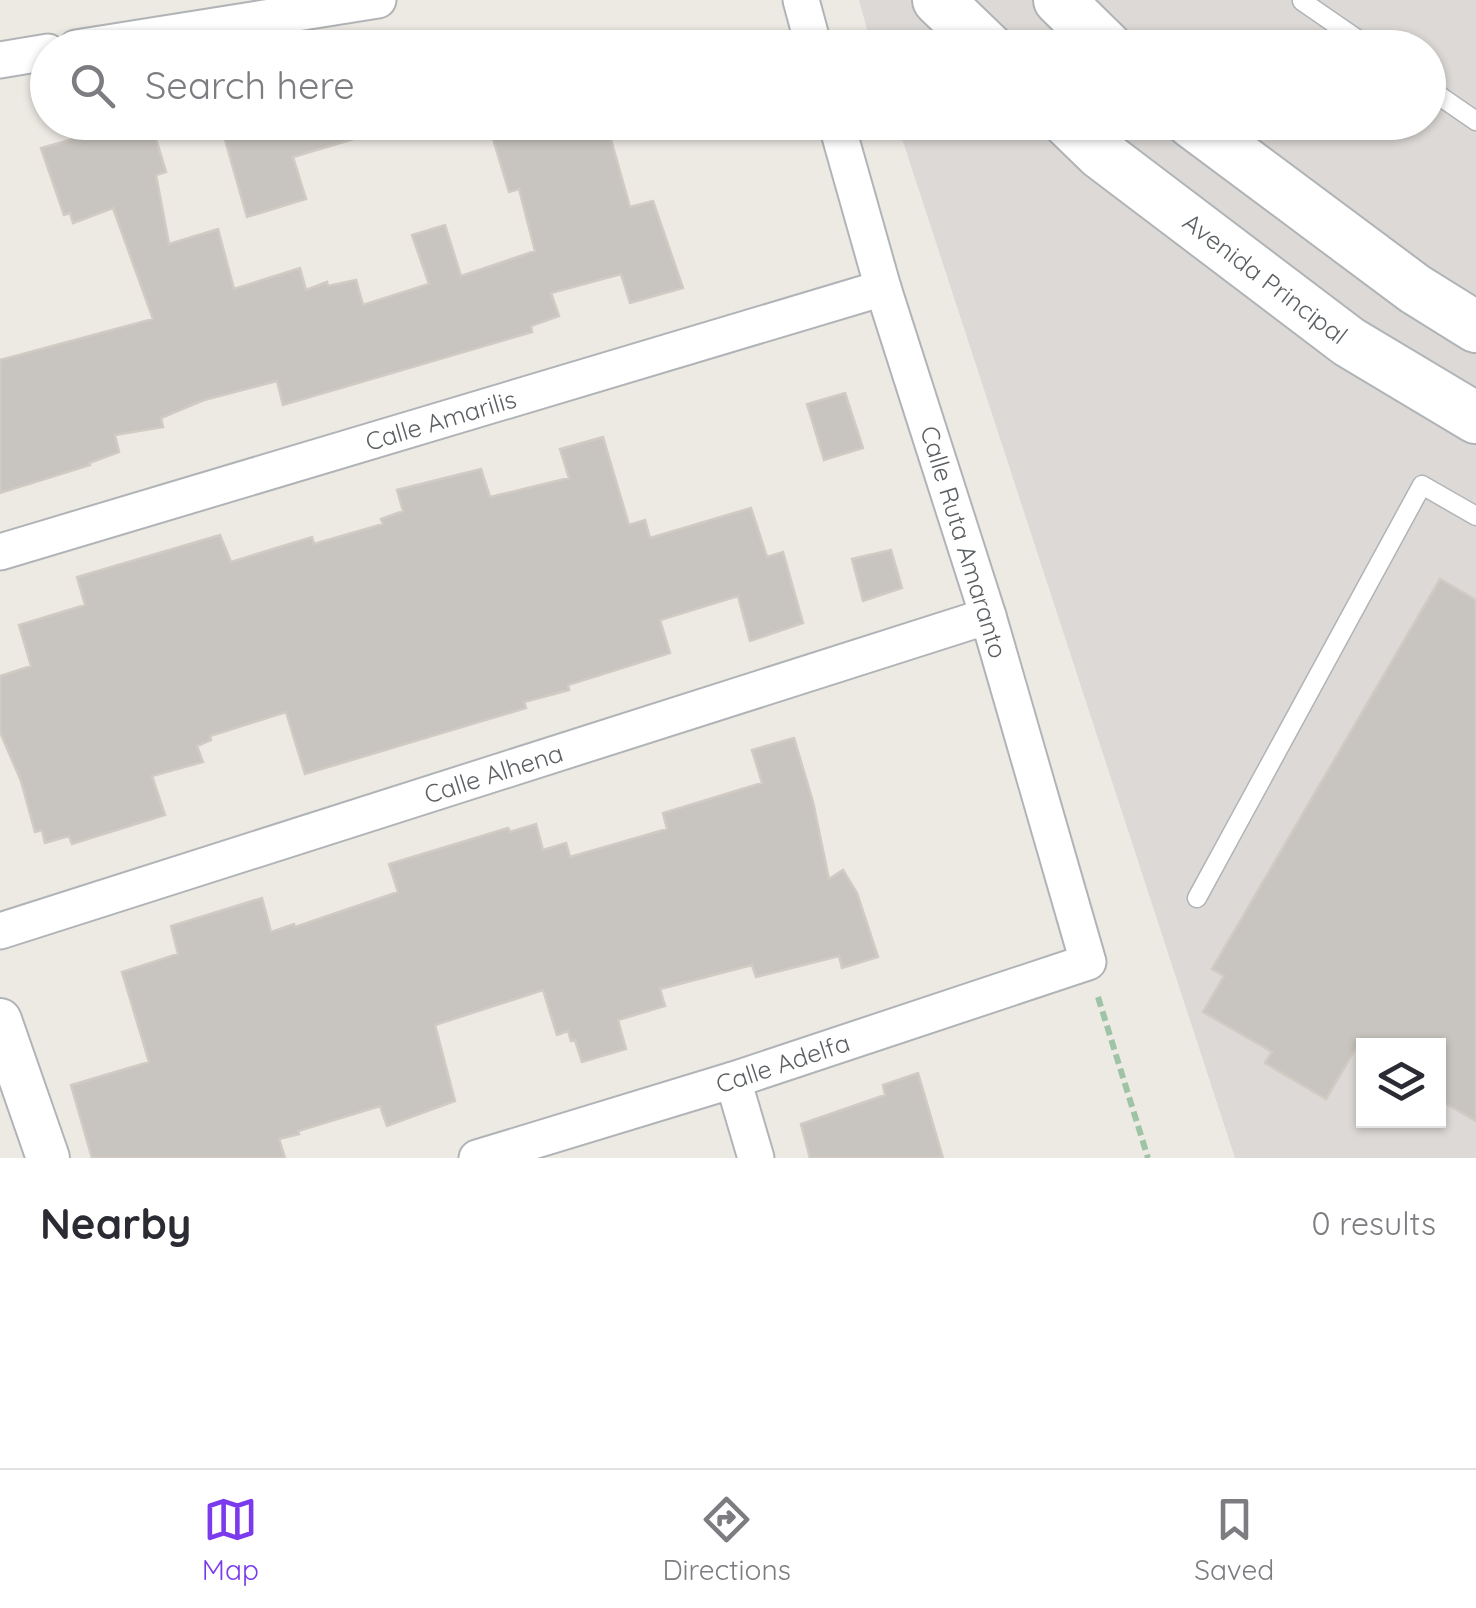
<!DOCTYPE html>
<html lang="en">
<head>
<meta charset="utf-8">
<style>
  :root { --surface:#fff; --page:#f7f7f7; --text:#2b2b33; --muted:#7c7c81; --line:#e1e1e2; --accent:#7c3aed }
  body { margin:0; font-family:Quicksand,sans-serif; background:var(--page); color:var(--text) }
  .controls { position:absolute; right:30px; bottom:30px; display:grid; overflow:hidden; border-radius:0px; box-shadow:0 2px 8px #0004 }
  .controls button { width:90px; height:90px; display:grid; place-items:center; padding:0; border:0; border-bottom:2px solid var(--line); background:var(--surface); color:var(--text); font:50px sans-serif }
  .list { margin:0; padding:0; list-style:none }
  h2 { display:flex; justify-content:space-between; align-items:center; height:130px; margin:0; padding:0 40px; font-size:42px }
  h2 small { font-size:32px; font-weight:400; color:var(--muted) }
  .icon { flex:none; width:55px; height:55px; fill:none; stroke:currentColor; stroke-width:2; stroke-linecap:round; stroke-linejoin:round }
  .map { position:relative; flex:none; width:1476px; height:1158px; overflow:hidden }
  .search { position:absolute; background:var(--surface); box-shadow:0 2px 8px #0004; left:30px; right:30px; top:30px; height:110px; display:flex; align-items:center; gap:25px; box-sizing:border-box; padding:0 35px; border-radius:55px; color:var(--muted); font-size:38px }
  .sheet { height:310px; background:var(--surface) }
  nav { display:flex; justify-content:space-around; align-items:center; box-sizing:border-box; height:140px; border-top:2px solid var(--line); background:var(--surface); font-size:28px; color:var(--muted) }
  nav a { display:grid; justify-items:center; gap:5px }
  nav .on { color:var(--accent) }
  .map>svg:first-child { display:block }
</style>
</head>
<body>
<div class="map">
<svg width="1476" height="1158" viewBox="0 0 1476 1158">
  <rect width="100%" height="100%" fill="#edeae4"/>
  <path fill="#dcd9d6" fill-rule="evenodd" d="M 859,0 L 1476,0 L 1476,1158 L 1235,1158 L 897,123 L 1428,122 L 1428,48 L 872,47 ZM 1364,1046 L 1438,1046 L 1438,1120 L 1364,1120 Z"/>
  <path fill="#c8c5c0" stroke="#d1cbc3" stroke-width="2.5" d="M 111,122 L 151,122 L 166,172 L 156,175 L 169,244 L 218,229 L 234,289 L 300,268 L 306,290 L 327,282 L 328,286 L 356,280 L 363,305 L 429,284 L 412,235 L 445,225 L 461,276 L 535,251 L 519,189 L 509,192 L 488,122 L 606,122 L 630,207 L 653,201 L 683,288 L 630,303 L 621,274 L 551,293 L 559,316 L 531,326 L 532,332 L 283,405 L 277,381 L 204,400 L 161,418 L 163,427 L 115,435 L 119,452 L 89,463 L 90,465 L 0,493 L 0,360 L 153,319 L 113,208 L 73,223 L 70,213 L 64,215 L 41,148 L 112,128 Z
    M 220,122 L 379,122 L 380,131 L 293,157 L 306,199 L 247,217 Z
    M 845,393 L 863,448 L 824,460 L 807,404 Z
    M 603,437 L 629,525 L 645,520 L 650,538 L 751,508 L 767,557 L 783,552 L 803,623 L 750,641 L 738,596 L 660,620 L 670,653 L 568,685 L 569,690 L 524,702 L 526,708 L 305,774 L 286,712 L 210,736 L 211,740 L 197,746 L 203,762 L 152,776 L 165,815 L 72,844 L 69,836 L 45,843 L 42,830 L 35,832 L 21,781 L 0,732 L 0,676 L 31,666 L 19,625 L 85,605 L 77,577 L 220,535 L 231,562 L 312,537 L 314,544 L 383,524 L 381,519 L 403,511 L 397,490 L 481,469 L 490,497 L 569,478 L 560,449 Z
    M 891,550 L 902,588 L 863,601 L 852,559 Z
    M 1440,579 L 1476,600 L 1476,1121 L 1438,1099 L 1438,1046 L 1357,1046 L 1326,1099 L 1265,1063 L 1272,1052 L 1203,1012 L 1224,976 L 1212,969 Z
    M 794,738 L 813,802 L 829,879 L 843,870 L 857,893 L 878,957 L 842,968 L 839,956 L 756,977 L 752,965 L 660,989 L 665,1006 L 618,1020 L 626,1049 L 582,1062 L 575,1040 L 571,1041 L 568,1031 L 557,1035 L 543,990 L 435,1025 L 455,1101 L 387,1126 L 380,1106 L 298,1131 L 299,1134 L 279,1139 L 285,1158 L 92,1158 L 71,1085 L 149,1062 L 122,972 L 178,954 L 171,926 L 262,898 L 271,932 L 294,924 L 295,927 L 398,892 L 389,864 L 508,828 L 510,832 L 536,824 L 543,850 L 566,843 L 570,857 L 667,829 L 663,813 L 762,783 L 752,750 Z
    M 918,1073 L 943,1158 L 810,1158 L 801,1124 L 885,1095 L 883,1085 Z"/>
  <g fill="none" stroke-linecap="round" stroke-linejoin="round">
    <defs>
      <path id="service" d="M 1302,1 L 1370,48
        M 1428,88 L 1476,121
        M 1197,898 L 1422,485 L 1476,516"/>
      <g id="minor">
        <path d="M 801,0 L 814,48"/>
        <path d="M 76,48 L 378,0"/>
        <path d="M 0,60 L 48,52"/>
        <path id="s1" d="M 0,552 L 883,288"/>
        <path id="s2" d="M 0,931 L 988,616"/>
        <path d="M 733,1080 L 756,1158"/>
        <path id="s3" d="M 477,1158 L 733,1080 L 1088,962 L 988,616 L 883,288 L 836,122"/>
      </g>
      <path id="tertiary" d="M 0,1020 L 48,1158"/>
      <g id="secondary">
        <path d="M 938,0 L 988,48"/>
        <path d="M 1059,0 L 1108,48"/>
        <path id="s4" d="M 1068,122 L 1101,154 L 1349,342 L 1476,418"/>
        <path d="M 1191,122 L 1415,289 L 1476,327"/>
      </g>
    </defs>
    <use href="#service" stroke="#b1b4b7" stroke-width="21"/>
    <use href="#minor" stroke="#b1b4b7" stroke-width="39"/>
    <use href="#tertiary" stroke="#b1b4b7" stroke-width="46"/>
    <use href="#secondary" stroke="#b0b4b7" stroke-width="54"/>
    <path stroke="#9ec4a5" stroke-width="6" stroke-dasharray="10 5" stroke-linecap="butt" d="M 1098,997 L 1148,1158"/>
    <use href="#service" stroke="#fff" stroke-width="18"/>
    <use href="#minor" stroke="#fff" stroke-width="35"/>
    <use href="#tertiary" stroke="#fff" stroke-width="42"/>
    <use href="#secondary" stroke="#fff" stroke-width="50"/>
  </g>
  <g text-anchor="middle" stroke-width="10" stroke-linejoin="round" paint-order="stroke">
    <g font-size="25" fill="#5c6063" stroke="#fff">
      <text dy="9" stroke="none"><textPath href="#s4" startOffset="252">Avenida Principal</textPath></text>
      <text dy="9" stroke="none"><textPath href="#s1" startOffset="460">Calle Amarilis</textPath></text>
      <text transform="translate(964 542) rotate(73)" y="9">Calle Ruta Amaranto</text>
      <text dy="9" stroke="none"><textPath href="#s2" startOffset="518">Calle Alhena</textPath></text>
      <text dy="9" stroke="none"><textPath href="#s3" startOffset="320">Calle Adelfa</textPath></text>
    </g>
  </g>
</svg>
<div class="controls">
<button><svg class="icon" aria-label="layers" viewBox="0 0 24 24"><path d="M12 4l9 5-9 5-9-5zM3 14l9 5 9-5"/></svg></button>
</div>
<div class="search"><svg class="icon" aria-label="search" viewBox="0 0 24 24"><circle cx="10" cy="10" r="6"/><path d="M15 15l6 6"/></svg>Search here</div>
</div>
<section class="sheet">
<h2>Nearby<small>0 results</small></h2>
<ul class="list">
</ul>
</section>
<nav>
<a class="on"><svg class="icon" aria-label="map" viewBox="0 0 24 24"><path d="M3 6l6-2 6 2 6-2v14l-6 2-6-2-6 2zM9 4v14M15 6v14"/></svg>Map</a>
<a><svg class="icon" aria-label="directions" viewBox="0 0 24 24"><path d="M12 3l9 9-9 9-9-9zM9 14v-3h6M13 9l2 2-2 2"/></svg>Directions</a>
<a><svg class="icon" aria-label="saved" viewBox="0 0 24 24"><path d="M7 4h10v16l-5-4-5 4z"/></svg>Saved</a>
</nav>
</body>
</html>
